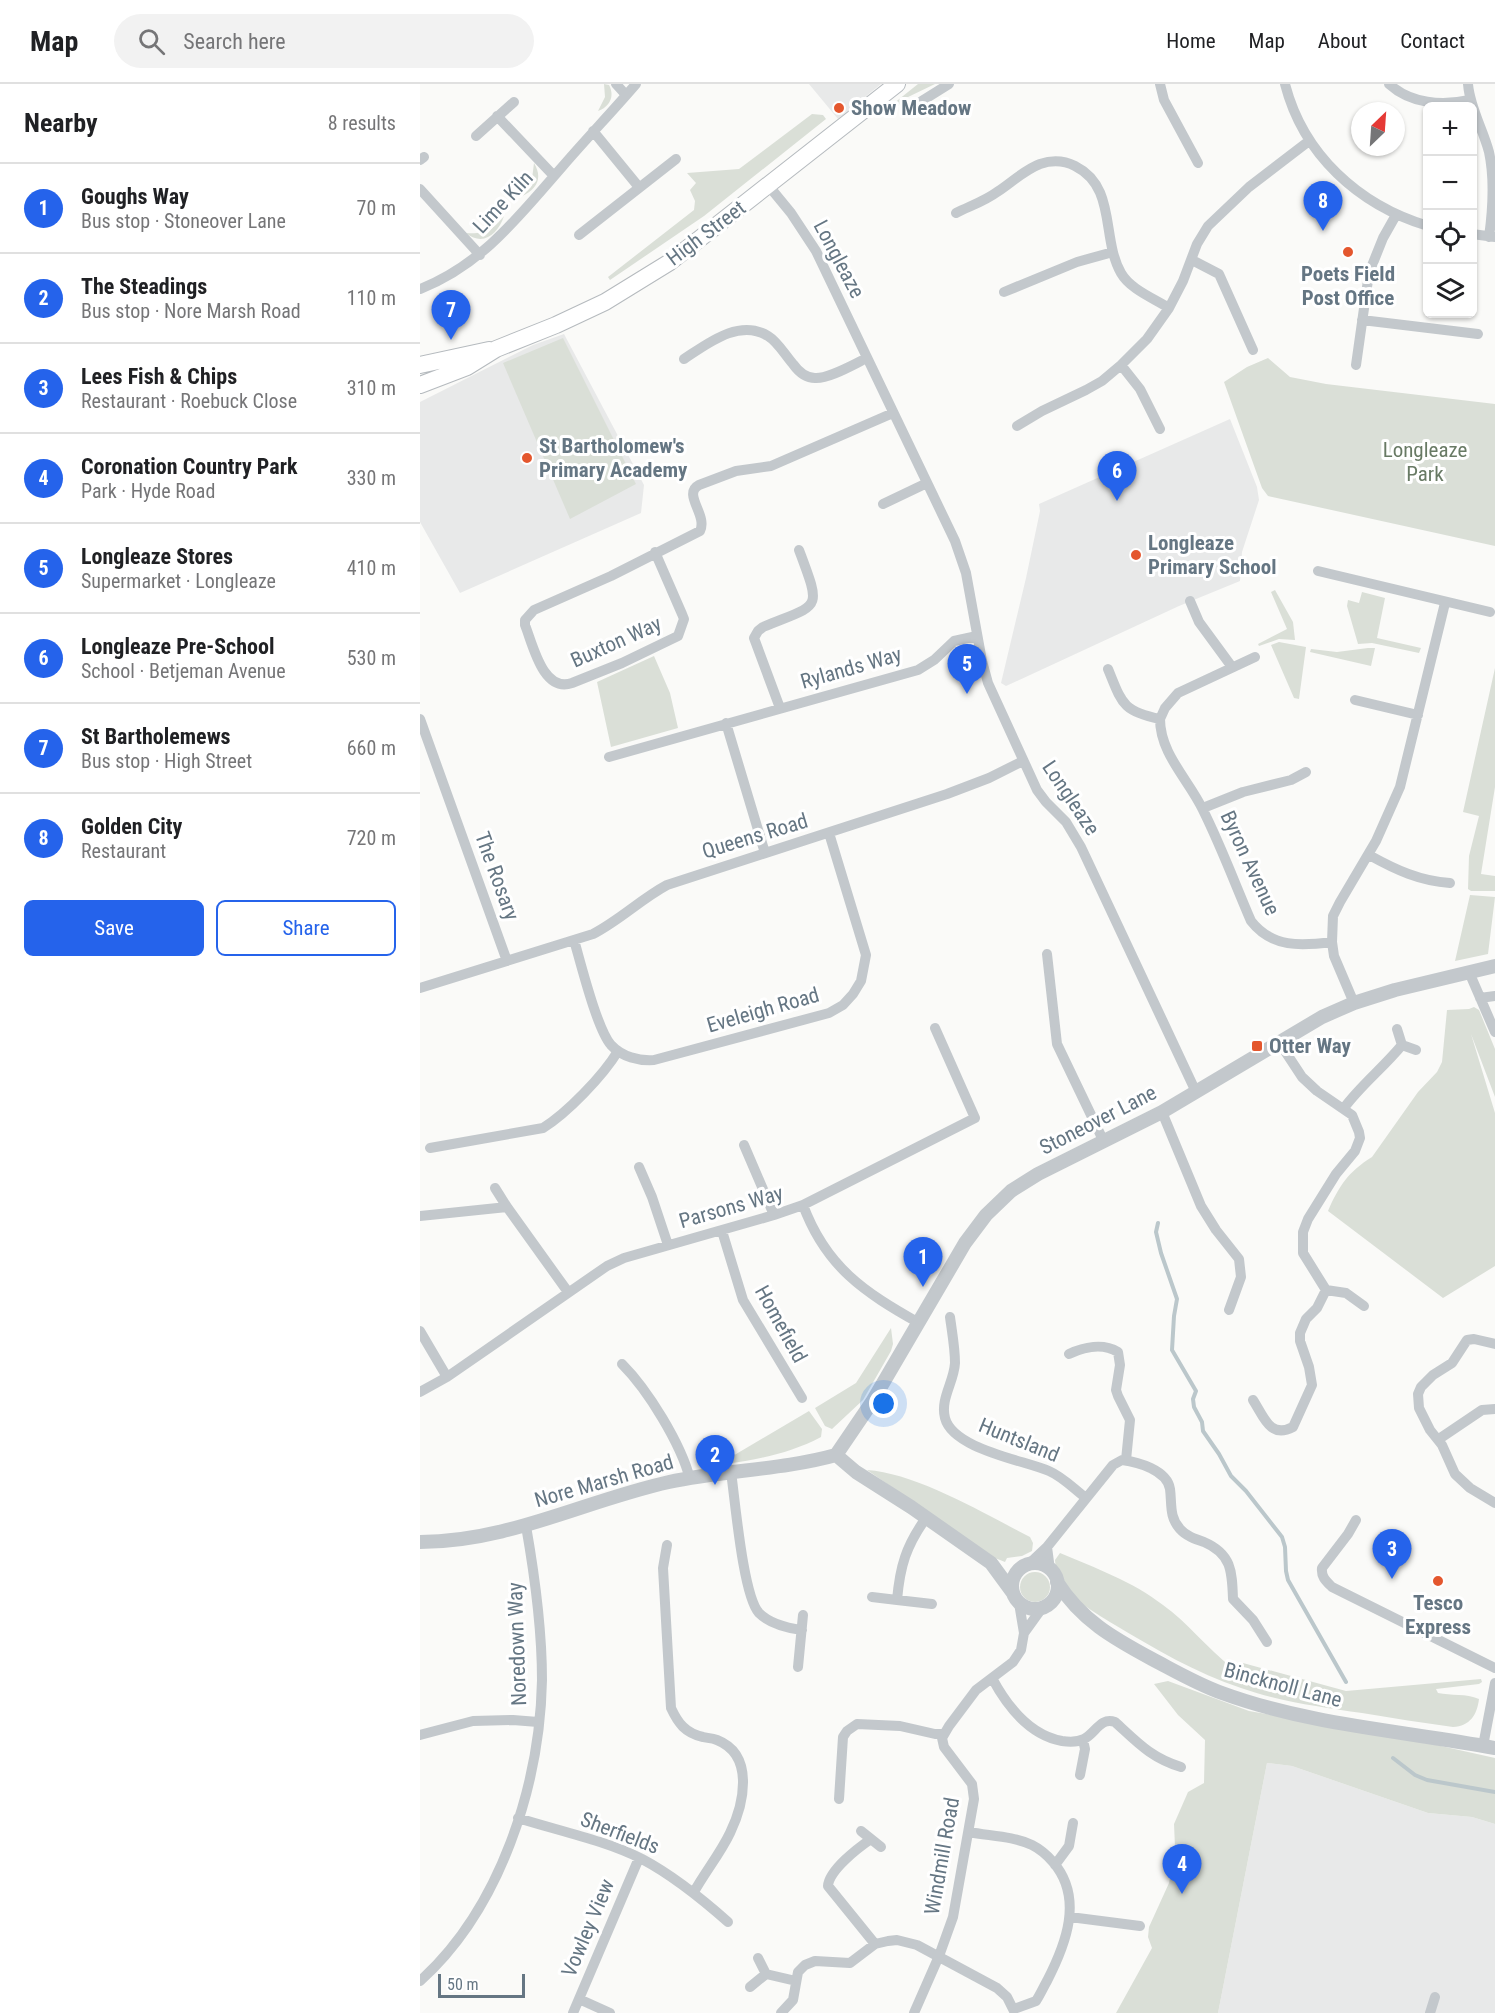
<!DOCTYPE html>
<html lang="en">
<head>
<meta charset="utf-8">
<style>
  :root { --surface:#fff; --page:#f2f2f2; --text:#202124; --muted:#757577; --line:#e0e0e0; --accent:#2563eb }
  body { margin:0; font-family:"Roboto Condensed",sans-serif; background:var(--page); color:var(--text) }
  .controls { position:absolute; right:18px; top:18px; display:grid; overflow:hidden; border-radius:9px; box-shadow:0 2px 4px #0004 }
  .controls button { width:54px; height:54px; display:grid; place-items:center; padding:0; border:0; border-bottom:2px solid var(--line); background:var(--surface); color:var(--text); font:30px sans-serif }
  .compass { position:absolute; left:931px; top:18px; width:54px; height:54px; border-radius:50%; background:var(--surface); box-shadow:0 2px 4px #0004; rotate:25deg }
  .scale { position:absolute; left:18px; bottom:15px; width:87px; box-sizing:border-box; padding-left:6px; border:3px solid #657683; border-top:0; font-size:16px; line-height:21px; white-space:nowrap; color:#657683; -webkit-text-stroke:4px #fff; paint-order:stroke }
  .you { position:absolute; left:464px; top:1320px; width:21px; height:21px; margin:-15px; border:4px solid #fff; border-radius:50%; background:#1a73e8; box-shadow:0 0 0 9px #1a73e833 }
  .badge { display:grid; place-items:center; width:39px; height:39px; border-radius:50%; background:var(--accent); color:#fff; font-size:20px; font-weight:700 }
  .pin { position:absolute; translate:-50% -50px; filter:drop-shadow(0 2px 3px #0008) }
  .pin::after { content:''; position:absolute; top:32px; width:21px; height:18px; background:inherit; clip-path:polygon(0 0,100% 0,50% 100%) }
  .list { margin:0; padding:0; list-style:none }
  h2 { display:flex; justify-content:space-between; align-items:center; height:78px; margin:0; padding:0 24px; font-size:26px }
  h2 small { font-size:20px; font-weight:400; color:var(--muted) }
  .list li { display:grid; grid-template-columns:39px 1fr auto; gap:18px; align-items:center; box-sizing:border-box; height:90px; padding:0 24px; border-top:2px solid var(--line) }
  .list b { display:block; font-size:22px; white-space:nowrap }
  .list p { margin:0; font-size:20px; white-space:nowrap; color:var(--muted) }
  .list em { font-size:20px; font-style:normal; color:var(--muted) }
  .actions { display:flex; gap:12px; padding:18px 24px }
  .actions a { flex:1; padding:14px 0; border:2px solid var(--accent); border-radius:9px; text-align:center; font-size:21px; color:var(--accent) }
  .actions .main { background:var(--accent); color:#fff }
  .icon { flex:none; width:33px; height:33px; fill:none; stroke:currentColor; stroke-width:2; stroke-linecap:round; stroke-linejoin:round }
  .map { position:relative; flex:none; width:1075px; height:1929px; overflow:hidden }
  header { display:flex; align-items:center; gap:36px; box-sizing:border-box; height:84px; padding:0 30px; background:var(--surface); border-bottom:2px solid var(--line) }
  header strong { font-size:28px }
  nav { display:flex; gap:33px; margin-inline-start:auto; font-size:21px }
  .search { width:420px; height:54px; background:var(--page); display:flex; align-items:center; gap:15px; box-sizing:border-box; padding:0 21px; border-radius:33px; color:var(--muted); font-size:22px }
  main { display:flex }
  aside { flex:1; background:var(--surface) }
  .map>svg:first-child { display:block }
</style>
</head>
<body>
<header>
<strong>Map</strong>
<div class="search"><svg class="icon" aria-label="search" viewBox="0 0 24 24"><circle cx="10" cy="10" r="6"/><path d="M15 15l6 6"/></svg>Search here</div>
<nav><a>Home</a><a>Map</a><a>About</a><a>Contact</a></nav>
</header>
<main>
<aside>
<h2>Nearby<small>8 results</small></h2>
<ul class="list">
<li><span class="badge">1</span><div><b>Goughs Way</b><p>Bus stop · Stoneover Lane</p></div><em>70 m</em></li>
<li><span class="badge">2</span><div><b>The Steadings</b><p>Bus stop · Nore Marsh Road</p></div><em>110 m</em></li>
<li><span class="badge">3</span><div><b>Lees Fish &amp; Chips</b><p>Restaurant · Roebuck Close</p></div><em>310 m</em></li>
<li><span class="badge">4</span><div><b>Coronation Country Park</b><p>Park · Hyde Road</p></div><em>330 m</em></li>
<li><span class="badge">5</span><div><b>Longleaze Stores</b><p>Supermarket · Longleaze</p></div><em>410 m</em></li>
<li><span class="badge">6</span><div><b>Longleaze Pre-School</b><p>School · Betjeman Avenue</p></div><em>530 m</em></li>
<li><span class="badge">7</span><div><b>St Bartholemews</b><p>Bus stop · High Street</p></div><em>660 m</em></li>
<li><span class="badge">8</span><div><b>Golden City</b><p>Restaurant</p></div><em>720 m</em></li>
</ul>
<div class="actions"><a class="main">Save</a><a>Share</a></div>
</aside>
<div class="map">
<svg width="1075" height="1929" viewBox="0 0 1075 1929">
  <rect width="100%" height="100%" fill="#fafaf8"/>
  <path fill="#e8e9e9" d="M 389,0 L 461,0 L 418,35 Z
    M 144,250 L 224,401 L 221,429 L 40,509 L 0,438 L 0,318 L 113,261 Z
    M 810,335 L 837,403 L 839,416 L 822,468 L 820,497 L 759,522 L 586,602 L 581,599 L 606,494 L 620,427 L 619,420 Z
    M 847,1679 L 872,1682 L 1008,1729 L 1052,1733 L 1075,1740 L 1075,1929 L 798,1929 Z"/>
  <path fill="#dadfd7" d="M 184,0 L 189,1 C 195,12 190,23 178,27 L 185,13 Z
    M 498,0 L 515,0 L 486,14 L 478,22 L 473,20 Z
    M 392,30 L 403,31 L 406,35 L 284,132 L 190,196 L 188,193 L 274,126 L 275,117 L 270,106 L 276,99 L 267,89 L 319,85 Z
    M 114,79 C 123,94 117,105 102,112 L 111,103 Z
    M 84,132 C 78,150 63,163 46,149 C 65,150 72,147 84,132 Z
    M 143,254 L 216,400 L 150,435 L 83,279 Z
    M 848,274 L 870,293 L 906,300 L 1075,320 L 1075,462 L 848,412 L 842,404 L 804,298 L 827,283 Z
    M 855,506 L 873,538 L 875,556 L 859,555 L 839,562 L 838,560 L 867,545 L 851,508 Z
    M 942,508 L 965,514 L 957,554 L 1001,564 L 999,569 L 952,559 L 938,560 L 927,522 L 928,516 L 939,519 Z
    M 859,558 L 886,563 L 879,615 L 874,614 L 851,561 Z
    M 948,564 L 955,564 L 951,582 L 890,568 L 891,565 L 917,568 Z
    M 234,572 L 250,609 L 258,644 L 191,663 L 177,598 Z
    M 1075,584 L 1075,703 L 1061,790 L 1075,792 L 1075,807 L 1051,807 L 1048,805 L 1049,772 L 1059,732 L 1043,728 Z
    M 1050,811 L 1075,813 L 1068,870 L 1035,877 Z
    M 1054,923 L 1059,926 L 1075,965 L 1075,1013 L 1051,950 L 1075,1029 L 1075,1182 L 1023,1214 L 908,1127 C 919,1102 928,1088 952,1073 L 998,1008 L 1017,988 L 1022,978 L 1027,926 L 1049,925 Z
    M 471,1244 L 473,1260 L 471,1267 L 443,1316 L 412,1345 L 405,1342 L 395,1324 L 436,1299 Z
    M 389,1327 L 402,1345 L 401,1353 C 371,1369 340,1375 306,1380 L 306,1376 Z
    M 447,1386 C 496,1389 565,1430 610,1453 L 613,1459 L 612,1467 L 602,1472 L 587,1474 L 585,1478 L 575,1474 Z
    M 640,1469 C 675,1484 712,1497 743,1521 C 768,1539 787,1564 811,1583 L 819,1585 L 823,1579 L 926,1607 L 1061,1595 L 1062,1598 L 1059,1600 L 1016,1605 L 1018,1609 C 1031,1612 1046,1609 1059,1615 C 1057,1631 1050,1642 1033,1643 C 1003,1639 973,1634 942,1629 C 902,1623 861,1618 821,1604 C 776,1589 735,1565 695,1541 C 671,1526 636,1508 635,1476 Z
    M600 1503a15 15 0 1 1 30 0a15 15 0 1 1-30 0Z
    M 748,1597 L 829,1627 L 1003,1658 L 1075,1674 L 1075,1740 L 1052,1733 L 1008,1729 L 872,1682 L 847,1679 L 798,1929 L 696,1929 L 732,1864 L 728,1853 L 729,1843 L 749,1799 L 753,1779 L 755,1763 L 754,1740 L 768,1708 L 784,1699 L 785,1656 L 758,1631 L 734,1600 Z"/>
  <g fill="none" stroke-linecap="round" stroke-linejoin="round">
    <path stroke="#bbc7cb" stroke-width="4" d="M 738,1139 L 736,1148 L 741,1169 L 757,1215 L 754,1232 L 752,1266 L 776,1307 L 773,1315 L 774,1323 L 782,1338 L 783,1347 L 799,1370 L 811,1392 L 826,1407 L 862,1453 L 865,1463 L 866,1487 L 868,1496 L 926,1598
      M 973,1674 L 995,1691 L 1007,1696 L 1075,1708"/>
    <defs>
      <path id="primary" d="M 0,281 L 69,266
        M 0,301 L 47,283 L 76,265 L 136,241 L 185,218 L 250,178 L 477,0"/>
    </defs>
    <use href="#primary" stroke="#b5babe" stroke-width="18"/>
    <path stroke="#c3c8cc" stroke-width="10" d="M 196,0 L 206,11
      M 740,0 L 744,16 L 778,79
      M 865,0 C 883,70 938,121 1008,142
      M 969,0 C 991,20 1022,22 1050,16
      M 1048,0 C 1050,24 1063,45 1069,68 C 1075,96 1073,124 1069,153
      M 489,25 L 529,0
      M 77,32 L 134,92
      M 173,47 L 218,102
      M 56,52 L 94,18
      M 0,76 L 4,73
      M 348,101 L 371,129 L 396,167 L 535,457 L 546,489 L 562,577 L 568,599 L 617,706 L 626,718 L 646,738 L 661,763 L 776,1008
      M 0,105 L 60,171
      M 536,129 C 550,122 565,117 577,108 C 591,99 604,86 620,80 C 632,76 643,76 655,82 C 697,103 681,154 701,189 C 710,205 733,214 749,224
      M 1052,150 L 1075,153
      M 159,151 L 256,75
      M 772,176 L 799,190 L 833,266
      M 0,205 C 62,181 100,131 142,83 C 166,55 192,28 216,0
      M 584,208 L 657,178 L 693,168
      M 942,236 L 1058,250
      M 264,275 C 287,260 319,234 348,252 C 358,258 365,271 373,280 C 378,287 386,294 395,294 C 409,295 434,280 447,274
      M 701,281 L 720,305 L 740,345
      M 936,281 L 949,189 L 963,154 L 976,131
      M 597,342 L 622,327 L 666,306 L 682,297 L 701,281 L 727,255 L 749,224 L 763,197 L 777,160 L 788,142 L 829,103 L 889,57
      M 463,420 L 507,399
      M 235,468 L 262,530 L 264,535 L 258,552 L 202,579 L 152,599 C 123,609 113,561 105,541 L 105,536 L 114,526 L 191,492 L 280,447 C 288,431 262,410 279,401 L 316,387 L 351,382 L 473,329
      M 898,487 L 1070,528
      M 770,517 L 779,538 L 812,583
      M 688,585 C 702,619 702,627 740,635 C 740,670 769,696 783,726 C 801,762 815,800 831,837 C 852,864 881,862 912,858
      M 935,616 L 998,631
      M 360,624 L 334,554 L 338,547 L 343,543 C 401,519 402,528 379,466
      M 0,635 L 87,877
      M 740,635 L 745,624 L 758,609 L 835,573
      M 306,639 L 345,769
      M 189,673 L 498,586 L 514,576 L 534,557 L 557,552
      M 783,724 L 823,708 L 871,696 L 886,688
      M 949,771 C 976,786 1000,797 1030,799
      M 154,856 C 161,880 177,945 191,961 C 202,973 219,977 234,976 L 409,929 L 423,921 L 433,910 L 441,897 L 446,871 L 409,749
      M 627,870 L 637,960 L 684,1058
      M 1049,888 L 1075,948
      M 0,904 L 173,850 C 200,836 221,815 247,801 L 527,710 L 569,694 L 603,677
      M 1060,914 L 1075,912
      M 934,919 L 914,872 L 912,858 L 913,832 L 920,818 L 956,757 L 980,703 L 1025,519
      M 977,945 L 982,961 L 996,966
      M 924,1024 C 941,1001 963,984 982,961
      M 742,1028 L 781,1122 L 796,1146 L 819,1175 L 821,1193 L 809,1226
      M 324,1061 L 354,1131
      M 10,1064 L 123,1044 C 147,1029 183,992 198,967
      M 219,1083 L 232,1113 L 248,1161
      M 75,1104 L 87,1123
      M 383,1121 C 406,1183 444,1208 499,1239
      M 0,1132 L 87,1123 L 148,1208
      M 302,1147 L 323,1216 L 382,1314
      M 906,1206 L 926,1209 L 944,1222
      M 530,1233 C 532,1248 535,1264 535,1279 C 534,1298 520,1315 525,1334 C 533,1365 603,1376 629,1387 C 643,1393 654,1405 666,1414
      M 0,1247 L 27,1293
      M 1075,1260 L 1054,1255 L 1047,1256 L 1032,1279 L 1013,1291 L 1001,1303 L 998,1310 L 999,1324 L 1010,1346 L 1022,1361 L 1035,1390 L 1050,1404 L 1075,1419
      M 649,1270 C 664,1263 683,1259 698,1268 L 700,1281 L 696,1306 L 698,1312 L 710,1336 L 706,1376
      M 202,1280 C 228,1306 261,1360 270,1395
      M 0,1308 L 27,1293 L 187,1182 L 204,1174 L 354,1131 L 383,1121 L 555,1034 L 515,944
      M 833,1316 C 844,1333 850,1355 873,1343 L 892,1301 L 889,1283 L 880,1257 L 880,1249 L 886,1235 L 897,1224 L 906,1206 L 883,1169 L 883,1148 L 888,1135 L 916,1090 L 935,1067 L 940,1054 L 939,1048 L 932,1031 L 897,1007 L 882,993 L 859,958
      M 1019,1355 L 1062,1326 L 1075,1325
      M 311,1388 C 315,1415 323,1512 339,1529 C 350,1540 367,1544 382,1546
      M 936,1436 L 928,1450 L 902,1484 C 901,1493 906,1497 912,1503 L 1075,1584
      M 247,1461 L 243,1484 L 251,1624 C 258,1639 265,1649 283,1653 C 287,1654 292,1654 297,1656 C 335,1671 324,1720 310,1749 C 300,1770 285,1788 274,1808
      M 627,1463 L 630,1486
      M 609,1480 L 627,1463 L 693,1381 L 702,1376 C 718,1378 747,1386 750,1405 C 752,1420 749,1433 760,1445 C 766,1452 775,1455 784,1458 C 812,1470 812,1488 813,1515 L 833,1536 L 847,1558
      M 452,1513 L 477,1516 C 480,1482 486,1462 506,1434
      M 477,1516 L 512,1520
      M 604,1549 L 622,1524
      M 378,1583 L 383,1531
      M 572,1594 C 587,1622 609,1651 642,1657 C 649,1658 658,1658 664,1655 C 676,1649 680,1633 695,1638 C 717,1658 731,1674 761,1683
      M 0,1651 L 53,1637 L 93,1636 L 118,1638
      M 1063,1662 L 1075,1599
      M 660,1691 L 665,1665 L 663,1656
      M 419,1715 L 423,1653 L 427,1647 L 437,1640 L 480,1642 L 515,1650 L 524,1650
      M 98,1734 C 139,1747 184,1756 222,1775 C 254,1792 281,1814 308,1838
      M 441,1747 L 461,1763
      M 549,1748 C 569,1752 593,1752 612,1761 C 620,1765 627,1771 633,1778 C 664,1814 646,1860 627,1897 C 623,1904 620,1911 616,1917 L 594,1925
      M 451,1755 C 438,1764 409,1786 408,1802 L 455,1860
      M 635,1781 L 649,1762 L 653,1739
      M 650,1833 L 720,1842
      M 338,1874 L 346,1890 L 376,1897
      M 0,1897 C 80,1825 120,1702 122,1596 C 122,1544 115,1493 106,1442
      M 330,1903 L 346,1890
      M 159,1915 L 190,1929
      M 153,1929 L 219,1774
      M 361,1929 L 373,1916 L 378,1888 L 385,1881 L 395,1877 L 430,1879 L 455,1860 L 468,1857 L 477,1856 L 497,1861 L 577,1904 L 587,1913 L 595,1929
      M 494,1929 L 519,1872 L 533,1833 L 554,1715 L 552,1700 L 524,1663 L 522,1654 L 529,1642 L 556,1606 L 593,1578 L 601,1566 L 604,1549 L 599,1519
      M 1010,1929 L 1015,1913"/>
    <path stroke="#c3c8cc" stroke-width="14" d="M 416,1371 L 452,1318 L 545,1159 L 566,1131 L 591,1107 L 618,1090 L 742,1028 L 902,933 L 934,919 L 975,906 L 1075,882
      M 416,1371 L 436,1388 L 491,1423 L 571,1479 L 593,1509
      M 0,1458 C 88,1458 164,1417 249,1398 C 304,1386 362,1386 416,1371
      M592 1502a23 23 0 1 1 46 0a23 23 0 1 1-46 0Z
      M 637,1498 C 661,1536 693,1554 732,1575 C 755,1587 777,1600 802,1609 C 889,1641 984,1647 1075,1664"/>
    <use href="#primary" stroke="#fff" stroke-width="16"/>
  </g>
  <g fill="#e4572e" stroke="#fff" stroke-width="2">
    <circle cx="419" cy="24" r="6"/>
    <circle cx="928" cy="168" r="6"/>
    <circle cx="107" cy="374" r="6"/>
    <circle cx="716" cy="471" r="6"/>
    <rect x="831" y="956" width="12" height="12" rx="3"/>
    <circle cx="1018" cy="1497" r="6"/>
  </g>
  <g text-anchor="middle" stroke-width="6" stroke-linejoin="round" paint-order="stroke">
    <g font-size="21" font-weight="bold" fill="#657683" stroke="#fff" text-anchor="start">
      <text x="431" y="31">Show Meadow</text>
      <text x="928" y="197" text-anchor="middle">Poets Field<tspan x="928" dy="24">Post Office</tspan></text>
      <text x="119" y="369">St Bartholomew's<tspan x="119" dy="24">Primary Academy</tspan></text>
      <text x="728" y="466">Longleaze<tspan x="728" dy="24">Primary School</tspan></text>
      <text x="849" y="969">Otter Way</text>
      <text x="1018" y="1526" text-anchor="middle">Tesco<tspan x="1018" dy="24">Express</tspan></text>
    </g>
    <g font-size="21" fill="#657683" stroke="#fff">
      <text transform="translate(83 118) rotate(-47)" y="7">Lime Kiln</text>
      <text transform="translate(286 149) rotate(-37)" y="7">High Street</text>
      <text transform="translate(419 175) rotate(62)" y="7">Longleaze</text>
      <text transform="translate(196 558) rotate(-24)" y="7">Buxton Way</text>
      <text transform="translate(431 584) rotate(-16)" y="7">Rylands Way</text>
      <text transform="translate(651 714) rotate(56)" y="7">Longleaze</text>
      <text transform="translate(335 752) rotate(-17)" y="7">Queens Road</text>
      <text transform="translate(830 779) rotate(65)" y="7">Byron Avenue</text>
      <text transform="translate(77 792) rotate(70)" y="7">The Rosary</text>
      <text transform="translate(343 926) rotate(-16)" y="7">Eveleigh Road</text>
      <text transform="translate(678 1036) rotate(-27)" y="7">Stoneover Lane</text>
      <text transform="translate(311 1123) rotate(-16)" y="7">Parsons Way</text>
      <text transform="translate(361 1240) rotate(61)" y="7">Homefield</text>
      <text transform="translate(599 1356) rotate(22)" y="7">Huntsland</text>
      <text transform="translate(184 1397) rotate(-16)" y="7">Nore Marsh Road</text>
      <text transform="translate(97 1560) rotate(-92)" y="7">Noredown Way</text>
      <text transform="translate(863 1601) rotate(15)" y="7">Bincknoll Lane</text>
      <text transform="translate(200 1749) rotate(21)" y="7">Sherfields</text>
      <text transform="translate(522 1772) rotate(-80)" y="7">Windmill Road</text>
      <text transform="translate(168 1844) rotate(-67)" y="7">Vowley View</text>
    </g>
    <g font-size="21" fill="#687a64" stroke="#fff">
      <text x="1005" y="373">Longleaze<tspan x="1005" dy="24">Park</tspan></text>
    </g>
  </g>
</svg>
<div class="controls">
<button>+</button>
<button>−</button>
<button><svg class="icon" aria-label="locate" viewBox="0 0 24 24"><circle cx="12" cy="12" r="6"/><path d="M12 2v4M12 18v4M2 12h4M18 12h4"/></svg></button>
<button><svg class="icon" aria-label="layers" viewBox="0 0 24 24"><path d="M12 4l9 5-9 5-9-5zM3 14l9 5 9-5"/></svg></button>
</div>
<svg class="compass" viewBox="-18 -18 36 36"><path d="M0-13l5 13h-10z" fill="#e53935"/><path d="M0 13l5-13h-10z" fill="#757577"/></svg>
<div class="scale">50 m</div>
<div class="you"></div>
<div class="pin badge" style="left:503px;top:1203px">1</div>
<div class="pin badge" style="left:295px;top:1401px">2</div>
<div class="pin badge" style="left:972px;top:1495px">3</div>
<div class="pin badge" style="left:762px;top:1810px">4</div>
<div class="pin badge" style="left:547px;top:610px">5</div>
<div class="pin badge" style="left:697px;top:417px">6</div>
<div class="pin badge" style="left:31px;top:256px">7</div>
<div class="pin badge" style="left:903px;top:147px">8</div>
</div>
</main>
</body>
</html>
